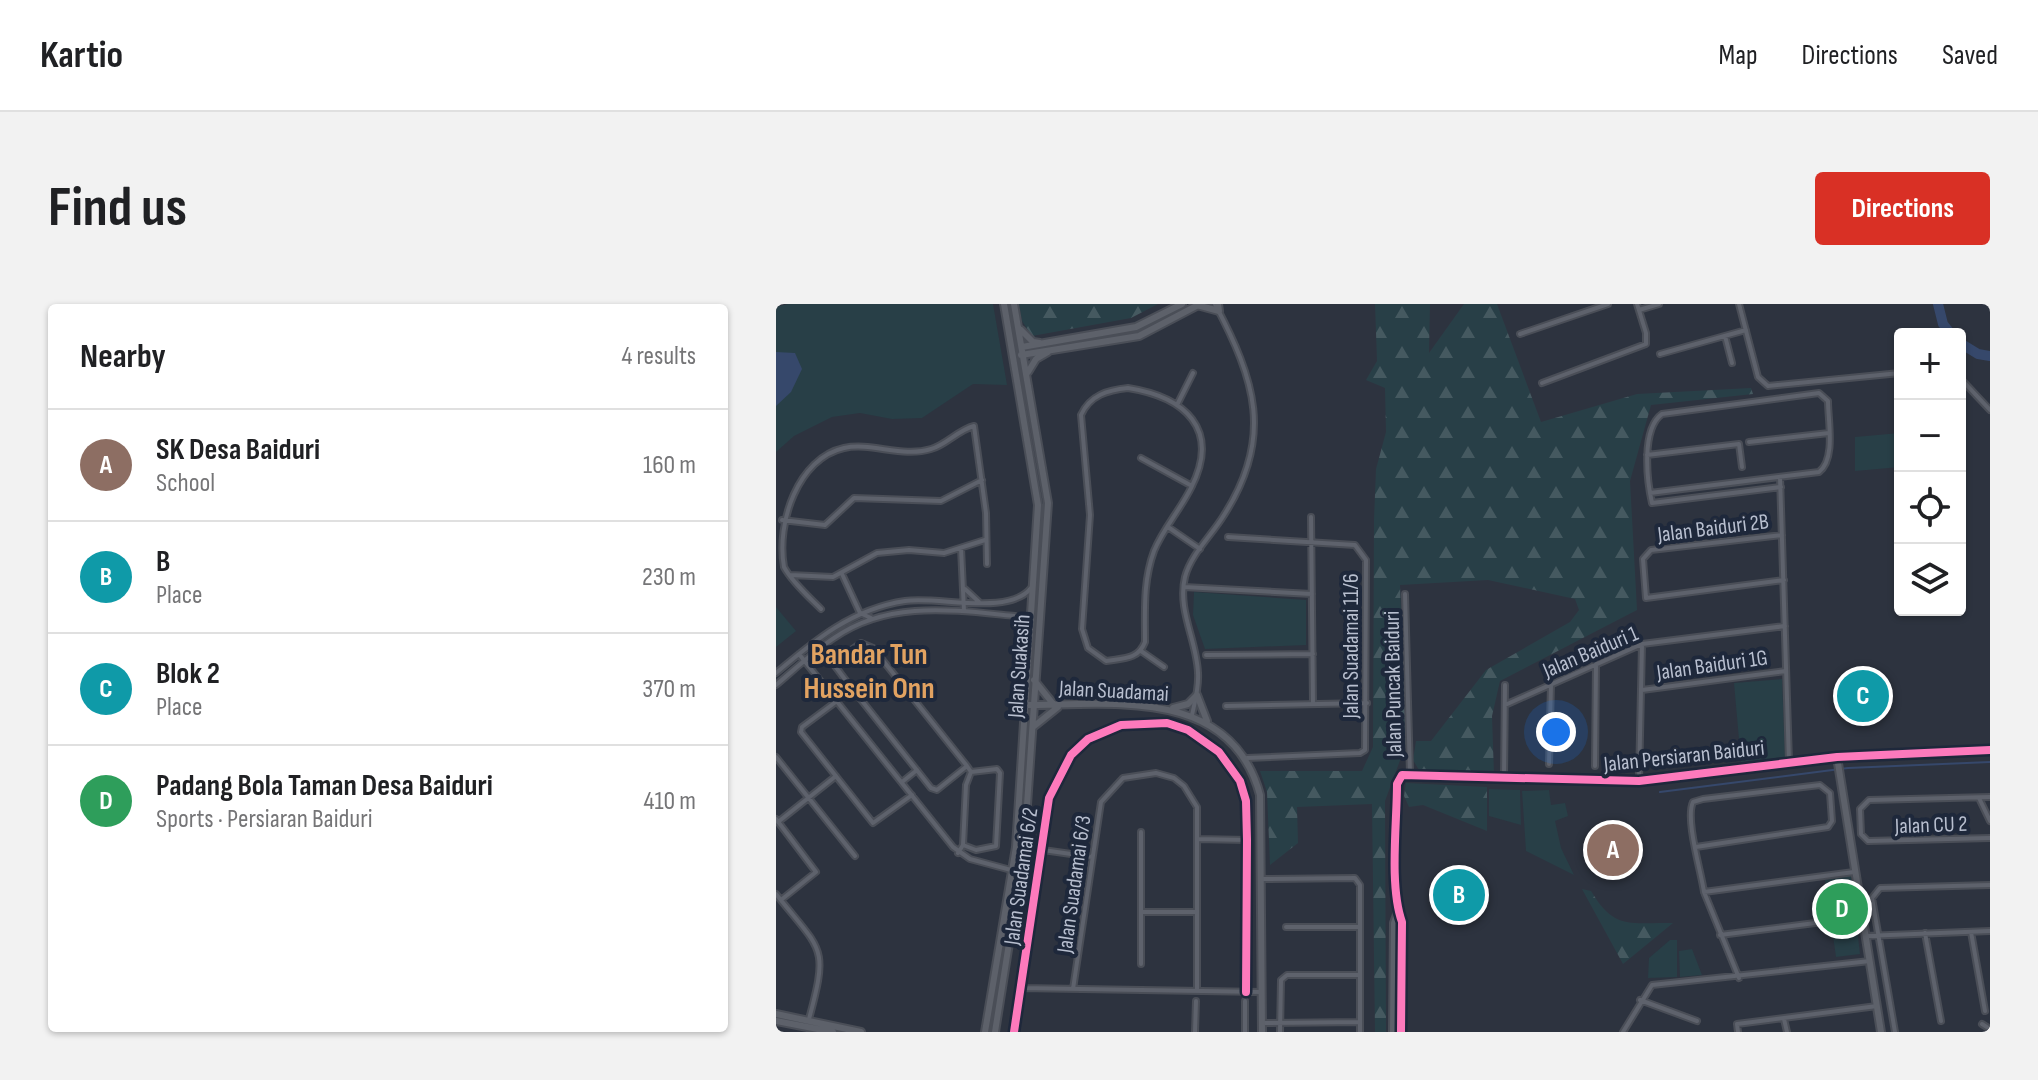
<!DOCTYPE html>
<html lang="en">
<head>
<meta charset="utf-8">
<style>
  :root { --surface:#fff; --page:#f2f2f2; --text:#202124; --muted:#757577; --line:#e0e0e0; --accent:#d93025 }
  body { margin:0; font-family:"Sofia Sans Condensed",sans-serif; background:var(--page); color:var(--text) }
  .controls { position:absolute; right:24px; top:24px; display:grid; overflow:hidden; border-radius:8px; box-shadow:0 2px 6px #0004 }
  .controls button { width:72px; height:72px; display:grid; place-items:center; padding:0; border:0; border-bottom:2px solid var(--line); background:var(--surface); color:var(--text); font:40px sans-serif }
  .you { position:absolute; left:780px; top:428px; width:28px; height:28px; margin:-20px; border:6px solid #fff; border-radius:50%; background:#1a73e8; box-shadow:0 0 0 12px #1a73e833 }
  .badge { display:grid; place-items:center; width:52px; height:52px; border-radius:50%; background:var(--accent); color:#fff; font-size:26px; font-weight:700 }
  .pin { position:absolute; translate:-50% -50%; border:4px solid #fff; box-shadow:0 2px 8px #0006 }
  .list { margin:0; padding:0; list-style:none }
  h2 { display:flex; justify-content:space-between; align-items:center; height:104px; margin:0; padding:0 32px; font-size:34px }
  h2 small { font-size:26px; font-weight:400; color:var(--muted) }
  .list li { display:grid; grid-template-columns:52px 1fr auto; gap:24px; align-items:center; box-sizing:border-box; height:112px; padding:0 32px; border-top:2px solid var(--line) }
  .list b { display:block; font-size:30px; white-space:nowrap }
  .list p { margin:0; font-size:26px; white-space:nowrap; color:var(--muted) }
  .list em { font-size:26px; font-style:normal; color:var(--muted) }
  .icon { flex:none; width:44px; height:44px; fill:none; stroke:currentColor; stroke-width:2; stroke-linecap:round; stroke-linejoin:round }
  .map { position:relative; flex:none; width:1214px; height:728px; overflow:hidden; border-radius:8px }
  header { display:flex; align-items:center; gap:48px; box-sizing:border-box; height:112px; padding:0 40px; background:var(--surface); border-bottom:2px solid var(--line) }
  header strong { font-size:38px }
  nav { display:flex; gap:44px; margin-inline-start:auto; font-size:28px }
  .intro { display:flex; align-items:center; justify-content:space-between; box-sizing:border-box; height:192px; padding:0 48px }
  h1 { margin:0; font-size:56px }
  .button { padding:20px 36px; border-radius:8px; background:var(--accent); color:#fff; font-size:28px; font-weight:700 }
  main { display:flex; gap:48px; padding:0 48px }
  aside { flex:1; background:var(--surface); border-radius:8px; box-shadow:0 2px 6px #0004 }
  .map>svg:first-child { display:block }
</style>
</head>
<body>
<header>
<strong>Kartio</strong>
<nav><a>Map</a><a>Directions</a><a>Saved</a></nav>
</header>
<div class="intro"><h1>Find us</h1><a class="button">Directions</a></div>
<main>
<aside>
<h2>Nearby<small>4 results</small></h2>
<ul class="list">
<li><span class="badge" style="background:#8d6e63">A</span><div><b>SK Desa Baiduri</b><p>School</p></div><em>160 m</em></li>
<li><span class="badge" style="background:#0f9aa8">B</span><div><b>B</b><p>Place</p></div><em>230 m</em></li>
<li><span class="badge" style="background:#0f9aa8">C</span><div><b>Blok 2</b><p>Place</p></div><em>370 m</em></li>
<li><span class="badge" style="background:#2e9e5b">D</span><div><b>Padang Bola Taman Desa Baiduri</b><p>Sports · Persiaran Baiduri</p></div><em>410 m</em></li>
</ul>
</aside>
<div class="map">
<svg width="1214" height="728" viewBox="0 0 1214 728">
  <defs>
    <pattern id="forest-firs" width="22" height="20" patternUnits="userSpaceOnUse" patternTransform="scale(2)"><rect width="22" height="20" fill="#283f47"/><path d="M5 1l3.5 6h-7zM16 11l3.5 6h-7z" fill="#455960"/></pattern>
  </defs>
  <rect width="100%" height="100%" fill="#2d333f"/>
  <path fill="#283f47" d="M 12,0 L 217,0 L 231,81 L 197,80 L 146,114 L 116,115 L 84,109 L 56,113 L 18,132 L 0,148 L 0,3 Z
    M 1124,129 L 1124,163 L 1079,167 L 1079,133 Z
    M 418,288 L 530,296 L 530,341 L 429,345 L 417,311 Z
    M 0,303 L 20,327 L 0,343 Z
    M 1006,375 L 1009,453 L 965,458 L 958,379 Z
    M 713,485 L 744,486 L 745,521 L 713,512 Z
    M 773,486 L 775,501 L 789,499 L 792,512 L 779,517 L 785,544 L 798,571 L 750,547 L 746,487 Z
    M 1075,572 L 1084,650 L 1060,653 L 1049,576 Z
    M 894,636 L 901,636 L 901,673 L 872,674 L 873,654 Z
    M 916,645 L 926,671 L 904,673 L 903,647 Z"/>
  <path fill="url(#forest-firs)" d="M 243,0 L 382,0 L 355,14 L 256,32 L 246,17 Z
    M 599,0 L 654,0 L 653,49 L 688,0 L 721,0 L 765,118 L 861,90 L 975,84 L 977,90 L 875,101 L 854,177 L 861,306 L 724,377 L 716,412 L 718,471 L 643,466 L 637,456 L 640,437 L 655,437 L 710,366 L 794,318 L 803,306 L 799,295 L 712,276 L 624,281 L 630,440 L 609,497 L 610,728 L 599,728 L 596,500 L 521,503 L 522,539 L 494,561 L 491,488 L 484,467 L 586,467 L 597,443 L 598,216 L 600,165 L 610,128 L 609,84 L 590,76 L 601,57 Z
    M 630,479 L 711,483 L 711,527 L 647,501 L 633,503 L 628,492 Z
    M 806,585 L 815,587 C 839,627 854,618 897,619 L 847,660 Z"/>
  <path fill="#36486b" d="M 0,48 L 19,49 L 26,65 L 15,88 L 0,102 Z"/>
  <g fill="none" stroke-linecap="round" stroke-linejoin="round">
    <path stroke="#36486b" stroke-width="2" d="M 884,488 L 1072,464 L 1214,458"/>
    <path stroke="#36486b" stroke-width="10" d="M 1162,0 L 1167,20 L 1175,30
      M 1184,39 L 1202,50 L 1214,52"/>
    <defs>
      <path id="street" d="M 963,0 L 982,73 L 992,82 L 1124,69
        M 863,6 L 883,0
        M 744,30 L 832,0
        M 949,32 L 956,59
        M 884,50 L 970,26
        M 1184,74 L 1214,106
        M 766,79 L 870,40 L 870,29 L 861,0
        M 352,84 C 409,93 445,125 415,184 C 404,206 387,225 378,247 C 367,277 369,306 369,338 C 362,356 347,354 330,357 L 312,344 L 306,325 L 314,211 L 305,111 C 314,91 332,86 352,84 Z
        M 402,99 L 417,69
        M 973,138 L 1053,129
        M 871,151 L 963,140 L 966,163
        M 365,154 L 416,182
        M 1004,173 L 1013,458
        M 874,189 L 1043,168 C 1060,155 1052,117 1052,97 L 1043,89 L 886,110 C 865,125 871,177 876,199 L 1005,183
        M 535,213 L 537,400
        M 6,216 L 49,221 L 78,194 L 165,197 L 206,176
        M 392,223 L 424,245
        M 1006,231 L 875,246 L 867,255 L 870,294 L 1008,276
        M 452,233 L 579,241 L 590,256 L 589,446 L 584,449 L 471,454
        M 185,244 L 188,307
        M 66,270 L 84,309 L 95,314
        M 14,271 L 57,273 L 101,249 L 133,246 L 168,249 L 209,236
        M 408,283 L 536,290
        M 189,285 L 203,298
        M 629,290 L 634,470
        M 45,305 C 33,293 16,278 8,263 C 0,219 22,154 68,144 C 96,138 126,154 155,145 C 170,141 182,126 198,122 L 210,209 L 211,260
        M 365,347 L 388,363
        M 23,350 L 177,543 L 194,555 L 235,566
        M 430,351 L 537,350
        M 0,369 C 39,336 76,305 129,297 C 163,292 233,312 255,284
        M 0,381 C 19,365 37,348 58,334 C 112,296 177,306 239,312 L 249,321 L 252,338
        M 866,386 L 1010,367
        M 56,391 L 71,378
        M 61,397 L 26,423 L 25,428 L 97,519 L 136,491
        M 729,401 L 866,340 L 1009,322
        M 450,402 L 591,399
        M 416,411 C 419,397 423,384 422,369 C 421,337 401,306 409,273 C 415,250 436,231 448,211 C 498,133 479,76 439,0
        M 0,453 L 79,552
        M 1061,453 L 1214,446
        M 773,460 L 775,380
        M 191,462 L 161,486 L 155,484 L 71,378 L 59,362 L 60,357 L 85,339 L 97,344 L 191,462 L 195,468
        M 819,462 L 820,360
        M 728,473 L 729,381
        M 863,477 L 866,340
        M 126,478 L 141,466
        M 1214,493 L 1093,496 L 1084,505 L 1085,530 L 1092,537 L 1214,534
        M 1203,494 L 1214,517
        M 0,515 L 40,568 L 5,596
        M 2,518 L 60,472
        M 421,535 L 471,536
        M 187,541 L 200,546 L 220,542 L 224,469 L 221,465 L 195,468
        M 920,543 L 1052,523 L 1056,517 L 1054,489 L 1044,481 L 927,495 L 917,498 C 909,515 925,567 928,588 L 963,674
        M 267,546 L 316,553
        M 182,549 L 187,541 L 190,481 L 195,468
        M 487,575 L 579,574 L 584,581 L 584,728
        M 928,588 L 1078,568
        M 0,590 C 46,648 53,641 33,715
        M 365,608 L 421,608
        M 510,623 L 584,623
        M 1195,628 L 1209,707
        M 1149,629 L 1165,717
        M 944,631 L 1047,618
        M 1089,632 L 1214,627
        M 365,660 L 365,528
        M 245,684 L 486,688
        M 297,685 L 325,498 L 347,474 L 380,469 L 398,474 L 408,482 L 421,503 L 421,687
        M 864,696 L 921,717
        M 1008,715 L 1011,728
        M 486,719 L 584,718
        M 1206,720 L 1214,725
        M 238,728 L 273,494 L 295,451 L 312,435 L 345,421 L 391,419 L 412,426 L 443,448 L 464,477 L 470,497 L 471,536 L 470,688
        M 419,728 L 420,697
        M 469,728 L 469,697
        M 504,728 L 505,676 L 511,671 L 584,671
        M 847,728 L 876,681 L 1094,657
        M 962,728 L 961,720 L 1101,702
        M 1119,728 L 1096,594 L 1104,584 L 1214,581"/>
      <path id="secondary" d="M 421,1 L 443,7 L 442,0
        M 245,26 L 257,38 L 264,39
        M 246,43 L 360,23 L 406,0
        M 245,51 L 363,32 L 424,0
        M 252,68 L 260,55 L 272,48
        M 258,376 L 278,401
        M 421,391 L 431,417
        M 248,401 C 335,401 455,382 484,491 L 486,728
        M 397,404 L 412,400 L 421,391
        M 257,423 L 282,403
        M 0,710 L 85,728
        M 0,717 L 57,728
        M 209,728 L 240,543 L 262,201 L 228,0
        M 219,728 L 248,544 L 272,199 L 238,0
        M 617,728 L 618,619 L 622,608
        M 625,728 L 626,618 C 613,582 621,519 621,480 L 626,471 L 863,477 L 1061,453 L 1105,728"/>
    </defs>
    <use href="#street" stroke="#4a4e57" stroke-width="8"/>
    <use href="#secondary" stroke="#4a4e57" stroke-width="10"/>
    <use href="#street" stroke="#5e626c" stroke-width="4"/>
    <use href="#secondary" stroke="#5d616a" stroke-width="6"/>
    <defs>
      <path id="cycleway" d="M 238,728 L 273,494 L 295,451 L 312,435 L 345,421 L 391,419 L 412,426 L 443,448 L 464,477 L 470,497 L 471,536 L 470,688
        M 625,728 L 626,618 C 613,582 621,519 621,480 L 626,471 L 863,477 L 1061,453 L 1214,446"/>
    </defs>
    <use href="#cycleway" stroke="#1e283b" stroke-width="13"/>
    <use href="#cycleway" stroke="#fd7abc" stroke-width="8"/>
  </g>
  <g text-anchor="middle" stroke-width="8" stroke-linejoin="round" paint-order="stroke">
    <g font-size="22" fill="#b8bfcf" stroke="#1e283b">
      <text transform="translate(937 223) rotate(-7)" y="8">Jalan Baiduri 2B</text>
      <text transform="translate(574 342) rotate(-90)" y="8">Jalan Suadamai 11/6</text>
      <text transform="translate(814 347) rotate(-23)" y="8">Jalan Baiduri 1</text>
      <text transform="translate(936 360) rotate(-8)" y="8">Jalan Baiduri 1G</text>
      <text transform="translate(242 362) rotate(-86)" y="8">Jalan Suakasih</text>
      <text transform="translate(616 380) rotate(-91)" y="8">Jalan Puncak Baiduri</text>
      <text transform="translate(338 386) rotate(3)" y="8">Jalan Suadamai</text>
      <text transform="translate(908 451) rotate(-6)" y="8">Jalan Persiaran Baiduri</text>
      <text transform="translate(1155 520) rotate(-2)" y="8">Jalan CU 2</text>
      <text transform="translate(244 572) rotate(-82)" y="8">Jalan Suadamai 6/2</text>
      <text transform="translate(297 580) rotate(-82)" y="8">Jalan Suadamai 6/3</text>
    </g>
    <g font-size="30" font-weight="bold" fill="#e1a261" stroke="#1e283b">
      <text x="93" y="360">Bandar Tun<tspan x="93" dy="34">Hussein Onn</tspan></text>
    </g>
  </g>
</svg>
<div class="controls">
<button>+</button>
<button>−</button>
<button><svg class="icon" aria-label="locate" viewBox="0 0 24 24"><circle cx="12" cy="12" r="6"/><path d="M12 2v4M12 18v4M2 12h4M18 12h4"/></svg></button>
<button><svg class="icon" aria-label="layers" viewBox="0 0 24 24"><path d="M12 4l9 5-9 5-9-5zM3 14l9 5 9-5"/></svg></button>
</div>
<div class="you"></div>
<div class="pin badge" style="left:837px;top:546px;background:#8d6e63">A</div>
<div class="pin badge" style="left:683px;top:591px;background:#0f9aa8">B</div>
<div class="pin badge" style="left:1087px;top:392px;background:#0f9aa8">C</div>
<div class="pin badge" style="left:1066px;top:605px;background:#2e9e5b">D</div>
</div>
</main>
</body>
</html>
